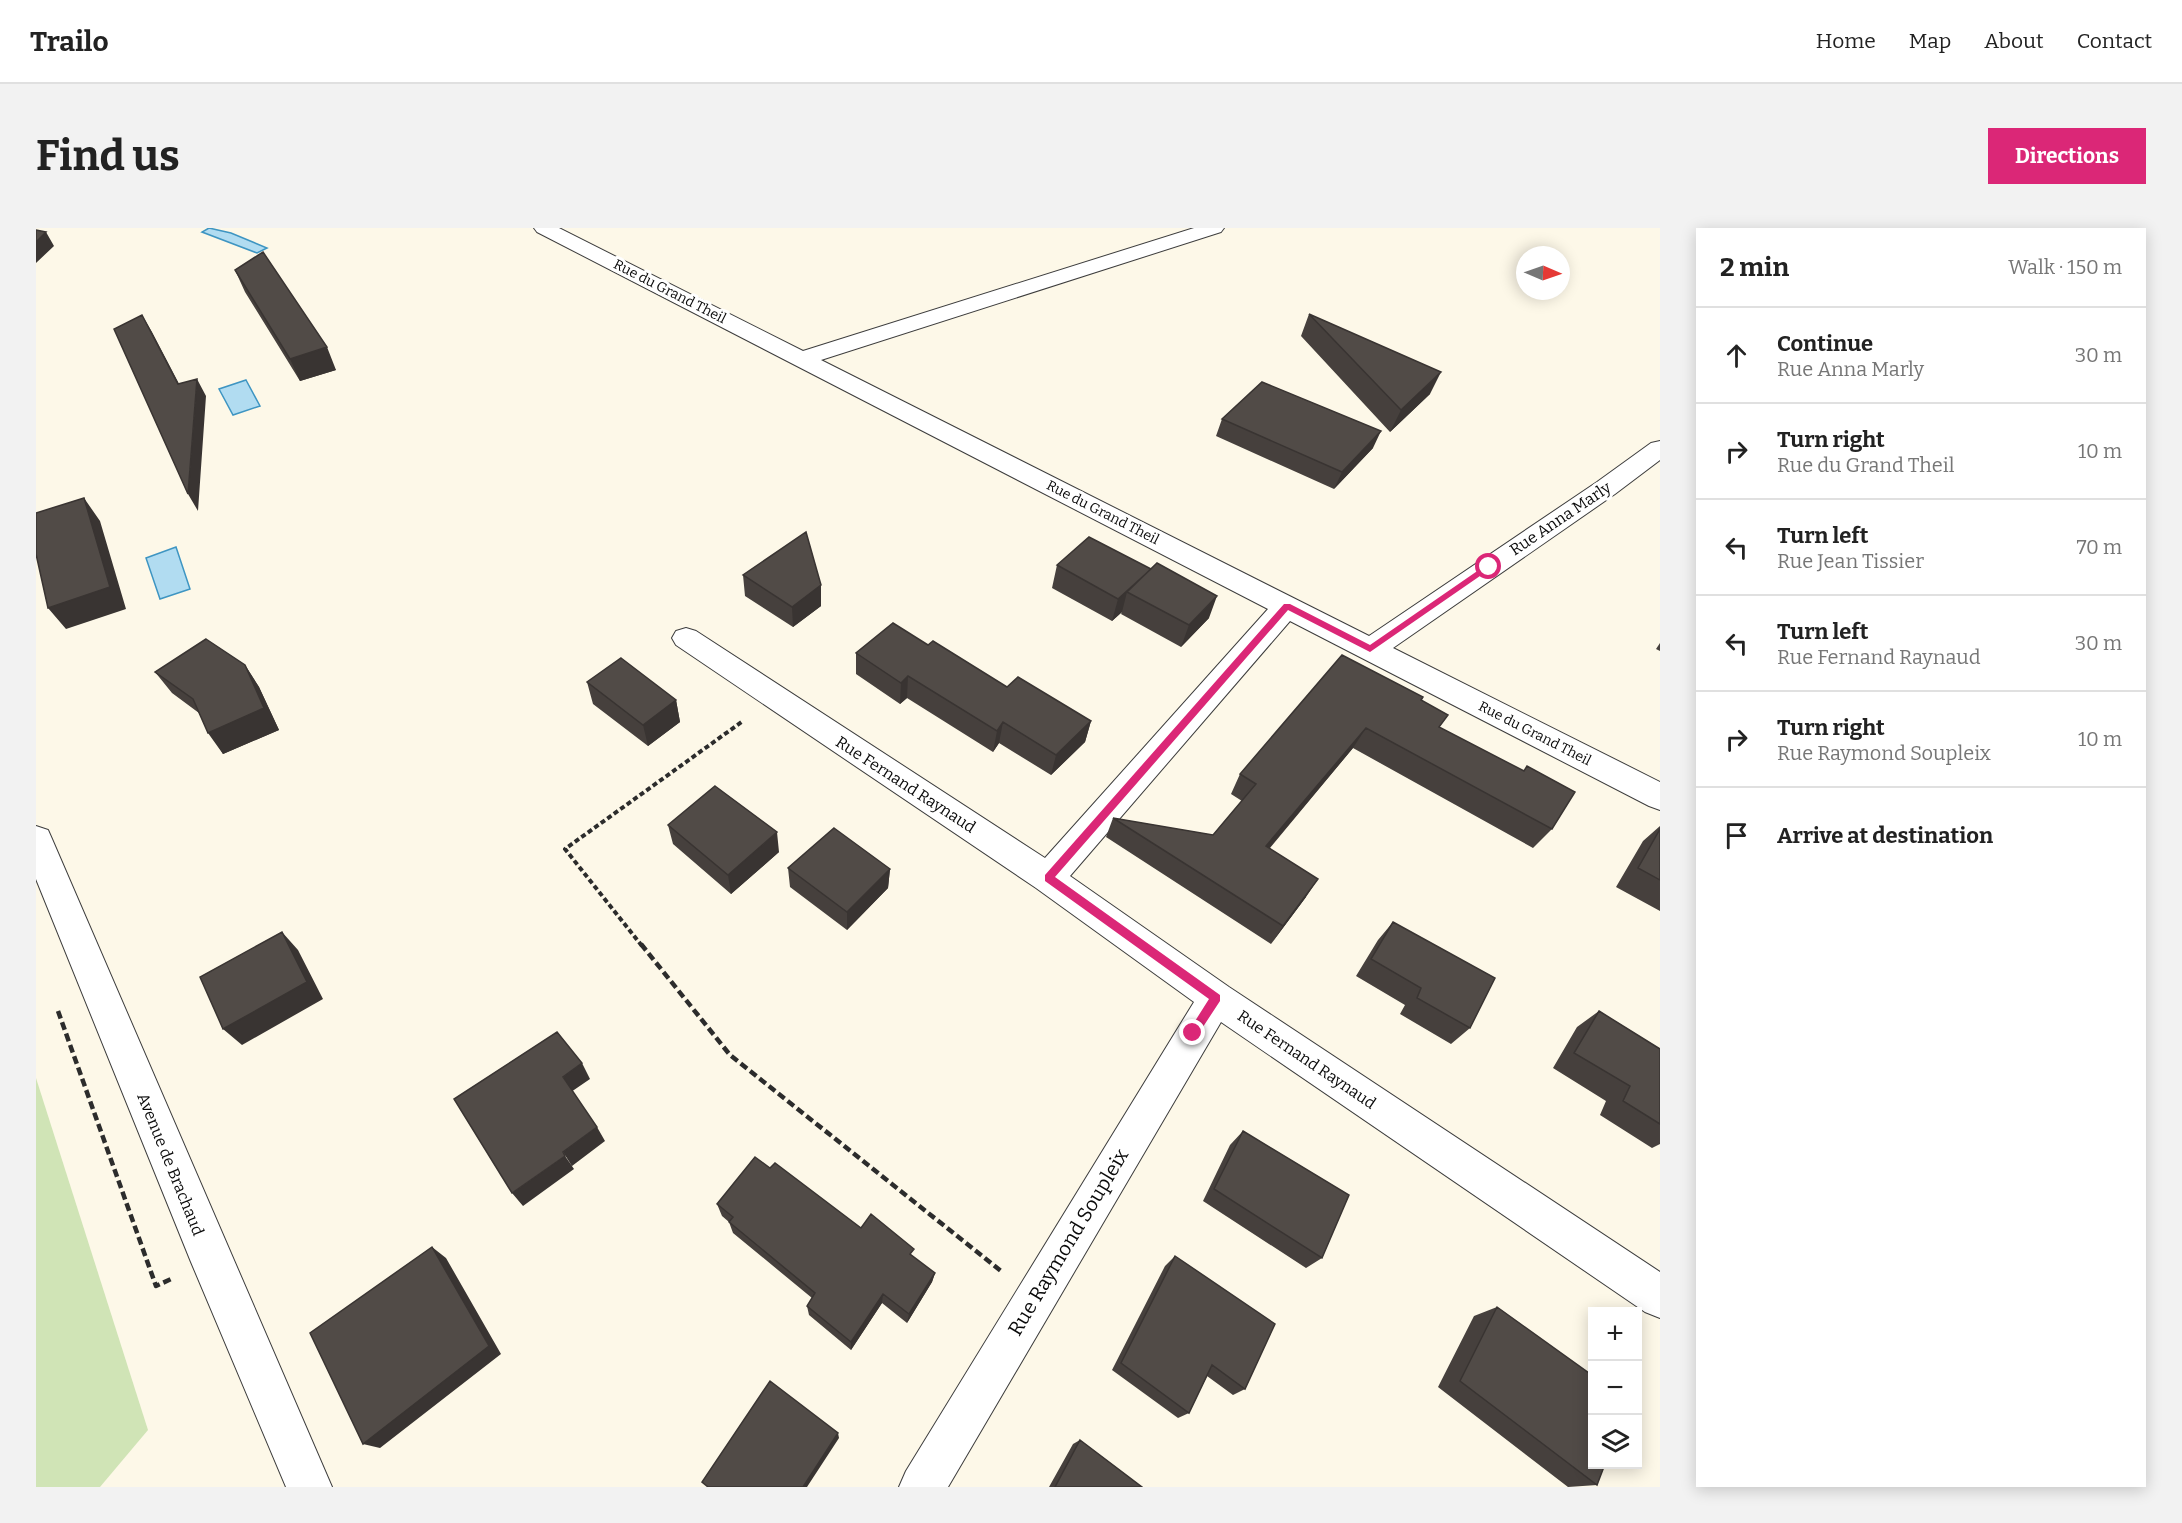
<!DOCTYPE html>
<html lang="en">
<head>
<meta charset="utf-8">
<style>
  :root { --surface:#fff; --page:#f2f2f2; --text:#222; --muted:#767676; --line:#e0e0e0; --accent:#db2777 }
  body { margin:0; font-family:Bitter,serif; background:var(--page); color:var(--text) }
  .controls { position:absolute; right:18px; bottom:18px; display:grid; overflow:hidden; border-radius:0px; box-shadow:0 3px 15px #0003 }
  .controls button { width:54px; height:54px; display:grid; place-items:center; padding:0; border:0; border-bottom:2px solid var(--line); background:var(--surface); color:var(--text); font:30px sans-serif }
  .compass { position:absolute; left:1480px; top:18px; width:54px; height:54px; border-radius:50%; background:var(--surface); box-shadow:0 3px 15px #0003; rotate:92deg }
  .stop { position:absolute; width:18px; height:18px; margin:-14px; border:4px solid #db2777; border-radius:50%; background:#fff }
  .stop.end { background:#db2777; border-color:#fff; box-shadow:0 2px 6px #0008 }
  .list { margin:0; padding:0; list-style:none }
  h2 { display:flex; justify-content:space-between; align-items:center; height:78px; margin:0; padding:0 24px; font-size:26px }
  h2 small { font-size:20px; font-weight:400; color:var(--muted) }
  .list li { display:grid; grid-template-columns:39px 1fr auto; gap:18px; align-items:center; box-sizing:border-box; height:96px; padding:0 24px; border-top:2px solid var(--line) }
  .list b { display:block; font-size:22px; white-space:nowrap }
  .list p { margin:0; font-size:20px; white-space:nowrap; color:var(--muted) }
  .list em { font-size:20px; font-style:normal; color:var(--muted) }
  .icon { flex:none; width:33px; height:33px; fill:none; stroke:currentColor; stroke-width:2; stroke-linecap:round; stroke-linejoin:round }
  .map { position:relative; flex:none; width:1624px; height:1259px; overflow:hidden; border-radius:0px }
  header { display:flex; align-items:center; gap:36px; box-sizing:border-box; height:84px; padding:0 30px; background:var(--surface); border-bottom:2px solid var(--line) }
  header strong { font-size:28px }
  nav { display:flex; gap:33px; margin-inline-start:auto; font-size:21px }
  .intro { display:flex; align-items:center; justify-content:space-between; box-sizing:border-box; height:144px; padding:0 36px }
  h1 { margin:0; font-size:42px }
  .button { padding:15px 27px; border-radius:0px; background:var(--accent); color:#fff; font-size:21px; font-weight:700 }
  main { display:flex; gap:36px; padding:0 36px }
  aside { flex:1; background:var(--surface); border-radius:0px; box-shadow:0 3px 15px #0003 }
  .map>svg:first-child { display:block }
</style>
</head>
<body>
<header>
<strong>Trailo</strong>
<nav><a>Home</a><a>Map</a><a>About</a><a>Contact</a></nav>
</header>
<div class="intro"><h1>Find us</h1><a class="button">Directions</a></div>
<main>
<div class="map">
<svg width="1624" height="1259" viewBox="0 0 1624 1259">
  <rect width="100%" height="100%" fill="#fdf8e8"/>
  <path fill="#d0e4b6" d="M 0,850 L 112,1202 L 64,1259 L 0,1259 Z"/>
  <path fill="#b1dcf1" stroke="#3e95c2" stroke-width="1.5" d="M 173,0 L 195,5 L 231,20 L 221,25 L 166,4 Z
    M 210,152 L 224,178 L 197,187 L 183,161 Z
    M 140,319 L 154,361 L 124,371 L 110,330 Z"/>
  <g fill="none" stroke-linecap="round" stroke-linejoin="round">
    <defs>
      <path id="street" d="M 498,0 L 523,0 L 767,123 L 1158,0 L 1188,0 L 1185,4 L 785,132 L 1333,408 L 1561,254 L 1615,215 L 1624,213 L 1624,232 L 1579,266 L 1357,420 L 1624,554 L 1624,582 L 1613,578 L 1254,393 L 1034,648 L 1193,759 L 1624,1044 L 1624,1090 L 1609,1084 L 1185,794 L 912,1259 L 863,1259 L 870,1243 L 1158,774 L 1000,660 L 640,417 L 636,410 L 640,403 L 650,400 L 660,403 L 1009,630 L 1232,381 L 501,4 Z
        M 0,598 L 12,602 L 16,611 L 296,1259 L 250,1259 L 155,1034 L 0,651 Z"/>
    </defs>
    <use href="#street" stroke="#3d3d3d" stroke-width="2"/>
    <path stroke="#2c2c2c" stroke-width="4" stroke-dasharray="5 3" stroke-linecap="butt" d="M 606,718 L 529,621 L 707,493"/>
    <path stroke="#2c2c2c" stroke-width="4.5" stroke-dasharray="8 4" stroke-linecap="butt" d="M 605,716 L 694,827 L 965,1043
      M 22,783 L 120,1058 L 135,1051"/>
    <use href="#street" fill="#fff" fill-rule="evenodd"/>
  </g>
  <path fill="#46403d" d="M 199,42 L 300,142 L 264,153 L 209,64 Z
    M 1273,86 L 1394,166 L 1354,204 L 1265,108 Z
    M 1186,191 L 1337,220 L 1298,261 L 1180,208 Z
    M 1021,337 L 1173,390 L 1145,419 L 1085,386 L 1086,384 L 1076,393 L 1016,360 Z
    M 707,347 L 785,357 L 785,378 L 757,399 L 709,368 Z
    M 1624,415 L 1624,423 L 1620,421 Z
    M 892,417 L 971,459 L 1055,493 L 1049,514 L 1015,547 L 963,515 L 957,524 L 871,470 L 864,476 L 820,446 L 820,425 Z
    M 209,437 L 223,459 L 243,502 L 187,526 L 163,485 L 136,465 L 119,444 Z
    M 551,454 L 640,472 L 644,494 L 612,518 L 557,476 Z
    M 1387,469 L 1386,472 L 1404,499 L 1516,601 L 1497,620 L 1317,520 L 1234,620 L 1270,669 L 1235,716 L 1070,609 L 1077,590 L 1177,607 L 1206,573 L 1195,566 L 1204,546 Z
    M 632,597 L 743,624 L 695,666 L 637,616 Z
    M 1624,598 L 1624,683 L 1580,659 L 1607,613 Z
    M 752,640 L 854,641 L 852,660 L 811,702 L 754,659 Z
    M 1357,694 L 1434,800 L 1415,816 L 1364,786 L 1369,777 L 1320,748 L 1342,712 Z
    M 1563,783 L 1624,821 L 1624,916 L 1616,920 L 1564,887 L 1570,873 L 1517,840 L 1541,799 Z
    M 1207,903 L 1286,1030 L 1270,1040 L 1167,973 L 1194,917 Z
    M 734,940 L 825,1000 L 899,1045 L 896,1054 L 871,1095 L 846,1075 L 815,1122 L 773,1087 L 771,1078 L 776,1070 L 697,1005 L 693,994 L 686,988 L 681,976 Z
    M 1139,1028 L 1209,1161 L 1197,1167 L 1171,1148 L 1153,1185 L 1142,1190 L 1076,1142 L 1129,1038 Z
    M 1461,1079 L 1561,1257 L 1532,1259 L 1402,1159 L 1438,1088 Z
    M 1044,1212 L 1106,1259 L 1013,1259 L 1037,1216 Z"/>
  <path fill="#393432" d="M 10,4 L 18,18 L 0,35 L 0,14 Z
    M 106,87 L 116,104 L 152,173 L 142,156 Z
    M 291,119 L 300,142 L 264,153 L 254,131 Z
    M 1405,144 L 1394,166 L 1354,204 L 1365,182 Z
    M 161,151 L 170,168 L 162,283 L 152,266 Z
    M 1345,203 L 1337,220 L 1298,261 L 1306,244 Z
    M 48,270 L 64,293 L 90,381 L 30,401 L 12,380 Z
    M 1115,341 L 1091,364 L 1086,384 L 1076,393 L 1082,371 Z
    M 785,357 L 785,378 L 757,399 L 756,379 Z
    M 1181,368 L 1173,390 L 1145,419 L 1153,397 Z
    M 209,437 L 223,459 L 243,502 L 187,526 L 172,505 Z
    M 872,448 L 871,470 L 864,476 L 865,455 Z
    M 640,472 L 644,494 L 612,518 L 607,497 Z
    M 1055,493 L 1049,514 L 1015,547 L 1020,527 Z
    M 967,494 L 963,515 L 957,524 L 961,503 Z
    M 1330,500 L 1317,520 L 1219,637 L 1230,618 Z
    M 741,604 L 743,624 L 695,666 L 692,647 Z
    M 854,641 L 852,660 L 811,702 L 811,684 Z
    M 1282,651 L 1270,669 L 1235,716 L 1247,698 Z
    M 246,704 L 262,722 L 287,771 L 206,817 L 187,801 Z
    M 546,835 L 554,851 L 535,864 L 527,849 Z
    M 561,899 L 569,913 L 536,938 L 527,924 Z
    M 529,928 L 538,941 L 487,978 L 476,965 Z
    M 396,1019 L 410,1030 L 465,1126 L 344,1220 L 327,1216 Z
    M 899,1045 L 896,1054 L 871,1095 L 873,1086 Z
    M 847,1066 L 846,1075 L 815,1122 L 815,1114 Z
    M 802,1205 L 803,1210 L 771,1259 L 767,1259 Z"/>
  <path fill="#514b47" stroke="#393432" stroke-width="1.5" d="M 0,2 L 10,4 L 0,14 Z
    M 227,24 L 291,119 L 254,131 L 199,42 Z
    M 1273,86 L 1405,144 L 1365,182 Z
    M 106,87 L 142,156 L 161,151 L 152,266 L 78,101 Z
    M 1226,154 L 1345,203 L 1306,244 L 1186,191 Z
    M 48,270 L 74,359 L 12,380 L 0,326 L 0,285 Z
    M 770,304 L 785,357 L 756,379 L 707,347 Z
    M 1053,309 L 1115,341 L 1082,371 L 1021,337 Z
    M 1121,335 L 1181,368 L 1153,397 L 1091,364 Z
    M 857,395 L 892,417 L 897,413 L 971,459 L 982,449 L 1055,493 L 1020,527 L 967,494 L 961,503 L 872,448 L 865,455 L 820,425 Z
    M 170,411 L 209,437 L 228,480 L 172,505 L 157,471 L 119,444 Z
    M 1306,427 L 1387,469 L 1385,472 L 1412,487 L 1403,499 L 1488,543 L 1491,538 L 1539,564 L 1516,601 L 1330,500 L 1230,618 L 1282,651 L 1247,698 L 1077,590 L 1177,607 L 1220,556 L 1204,546 Z
    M 585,430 L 640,472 L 607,497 L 551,454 Z
    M 679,558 L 741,604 L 692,647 L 632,597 Z
    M 798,600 L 854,641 L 811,684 L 752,640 Z
    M 1624,601 L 1624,652 L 1602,640 Z
    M 1357,694 L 1459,750 L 1434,800 L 1381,770 L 1385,760 L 1335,731 Z
    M 246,704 L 271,754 L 187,801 L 164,749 Z
    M 1563,783 L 1624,821 L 1624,896 L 1587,873 L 1594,858 L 1538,825 Z
    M 521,804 L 546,835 L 527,849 L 561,899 L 527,924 L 529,928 L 476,965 L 418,871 Z
    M 1207,903 L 1313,967 L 1286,1030 L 1178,961 Z
    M 719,929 L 734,940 L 739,935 L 825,1000 L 835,986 L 878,1021 L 874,1026 L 899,1045 L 873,1086 L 847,1066 L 815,1114 L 771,1078 L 779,1065 L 693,994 L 697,989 L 681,976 Z
    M 396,1019 L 453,1118 L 327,1216 L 274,1105 Z
    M 1139,1028 L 1239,1096 L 1209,1161 L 1176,1137 L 1153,1185 L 1085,1135 Z
    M 1461,1079 L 1557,1148 L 1557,1236 L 1569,1236 L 1561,1257 L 1424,1153 Z
    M 734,1153 L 802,1205 L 767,1259 L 672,1259 L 666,1254 Z
    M 1044,1212 L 1106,1259 L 1019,1259 Z"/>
  <path fill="#db2777" d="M 1450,337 L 1457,339 L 1334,424 L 1252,382 L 1019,649 L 1184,767 L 1184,773 L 1161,808 L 1154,808 L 1154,801 L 1173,771 L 1009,653 L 1009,647 L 1248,376 L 1254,376 L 1334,417 Z"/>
  <g text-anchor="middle" stroke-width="6" stroke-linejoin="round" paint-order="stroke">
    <g font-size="14" fill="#0a0a0a" stroke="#fff">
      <text transform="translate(634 63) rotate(27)" y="5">Rue du Grand Theil</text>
      <text transform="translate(1067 284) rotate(27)" y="5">Rue du Grand Theil</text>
      <text transform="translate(1499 505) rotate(27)" y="5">Rue du Grand Theil</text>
    </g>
    <g font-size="16" fill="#0a0a0a" stroke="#fff">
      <text transform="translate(1524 290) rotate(-34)" y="6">Rue Anna Marly</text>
      <text transform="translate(870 556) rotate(33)" y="6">Rue Fernand Raynaud</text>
      <text transform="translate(1271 831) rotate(34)" y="6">Rue Fernand Raynaud</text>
      <text transform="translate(135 936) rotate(68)" y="6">Avenue de Brachaud</text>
    </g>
    <g font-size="20" fill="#0a0a0a" stroke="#fff">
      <text transform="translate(1032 1014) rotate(-59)" y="7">Rue Raymond Soupleix</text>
    </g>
  </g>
</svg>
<div class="controls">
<button>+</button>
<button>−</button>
<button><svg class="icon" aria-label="layers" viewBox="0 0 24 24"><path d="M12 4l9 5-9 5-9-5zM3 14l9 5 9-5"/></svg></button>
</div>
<svg class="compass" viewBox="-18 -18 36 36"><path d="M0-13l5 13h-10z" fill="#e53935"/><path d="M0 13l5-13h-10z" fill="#767676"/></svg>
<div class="stop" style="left:1453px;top:339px"></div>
<div class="stop end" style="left:1157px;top:805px"></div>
</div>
<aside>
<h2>2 min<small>Walk · 150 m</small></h2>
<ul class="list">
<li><svg class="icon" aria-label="ahead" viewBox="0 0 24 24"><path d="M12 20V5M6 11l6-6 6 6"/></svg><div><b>Continue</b><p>Rue Anna Marly</p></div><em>30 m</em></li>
<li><svg class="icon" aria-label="right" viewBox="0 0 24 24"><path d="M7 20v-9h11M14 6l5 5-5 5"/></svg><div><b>Turn right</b><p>Rue du Grand Theil</p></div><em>10 m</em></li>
<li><svg class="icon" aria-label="left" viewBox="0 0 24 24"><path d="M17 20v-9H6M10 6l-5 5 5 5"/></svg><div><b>Turn left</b><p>Rue Jean Tissier</p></div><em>70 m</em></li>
<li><svg class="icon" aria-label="left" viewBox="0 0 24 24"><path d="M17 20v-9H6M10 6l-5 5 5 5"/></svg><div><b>Turn left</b><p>Rue Fernand Raynaud</p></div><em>30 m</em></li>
<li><svg class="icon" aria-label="right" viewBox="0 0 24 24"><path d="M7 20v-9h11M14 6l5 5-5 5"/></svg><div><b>Turn right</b><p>Rue Raymond Soupleix</p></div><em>10 m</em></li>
<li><svg class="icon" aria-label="arrive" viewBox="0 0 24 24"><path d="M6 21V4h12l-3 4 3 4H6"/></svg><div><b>Arrive at destination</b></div></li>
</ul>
</aside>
</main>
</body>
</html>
